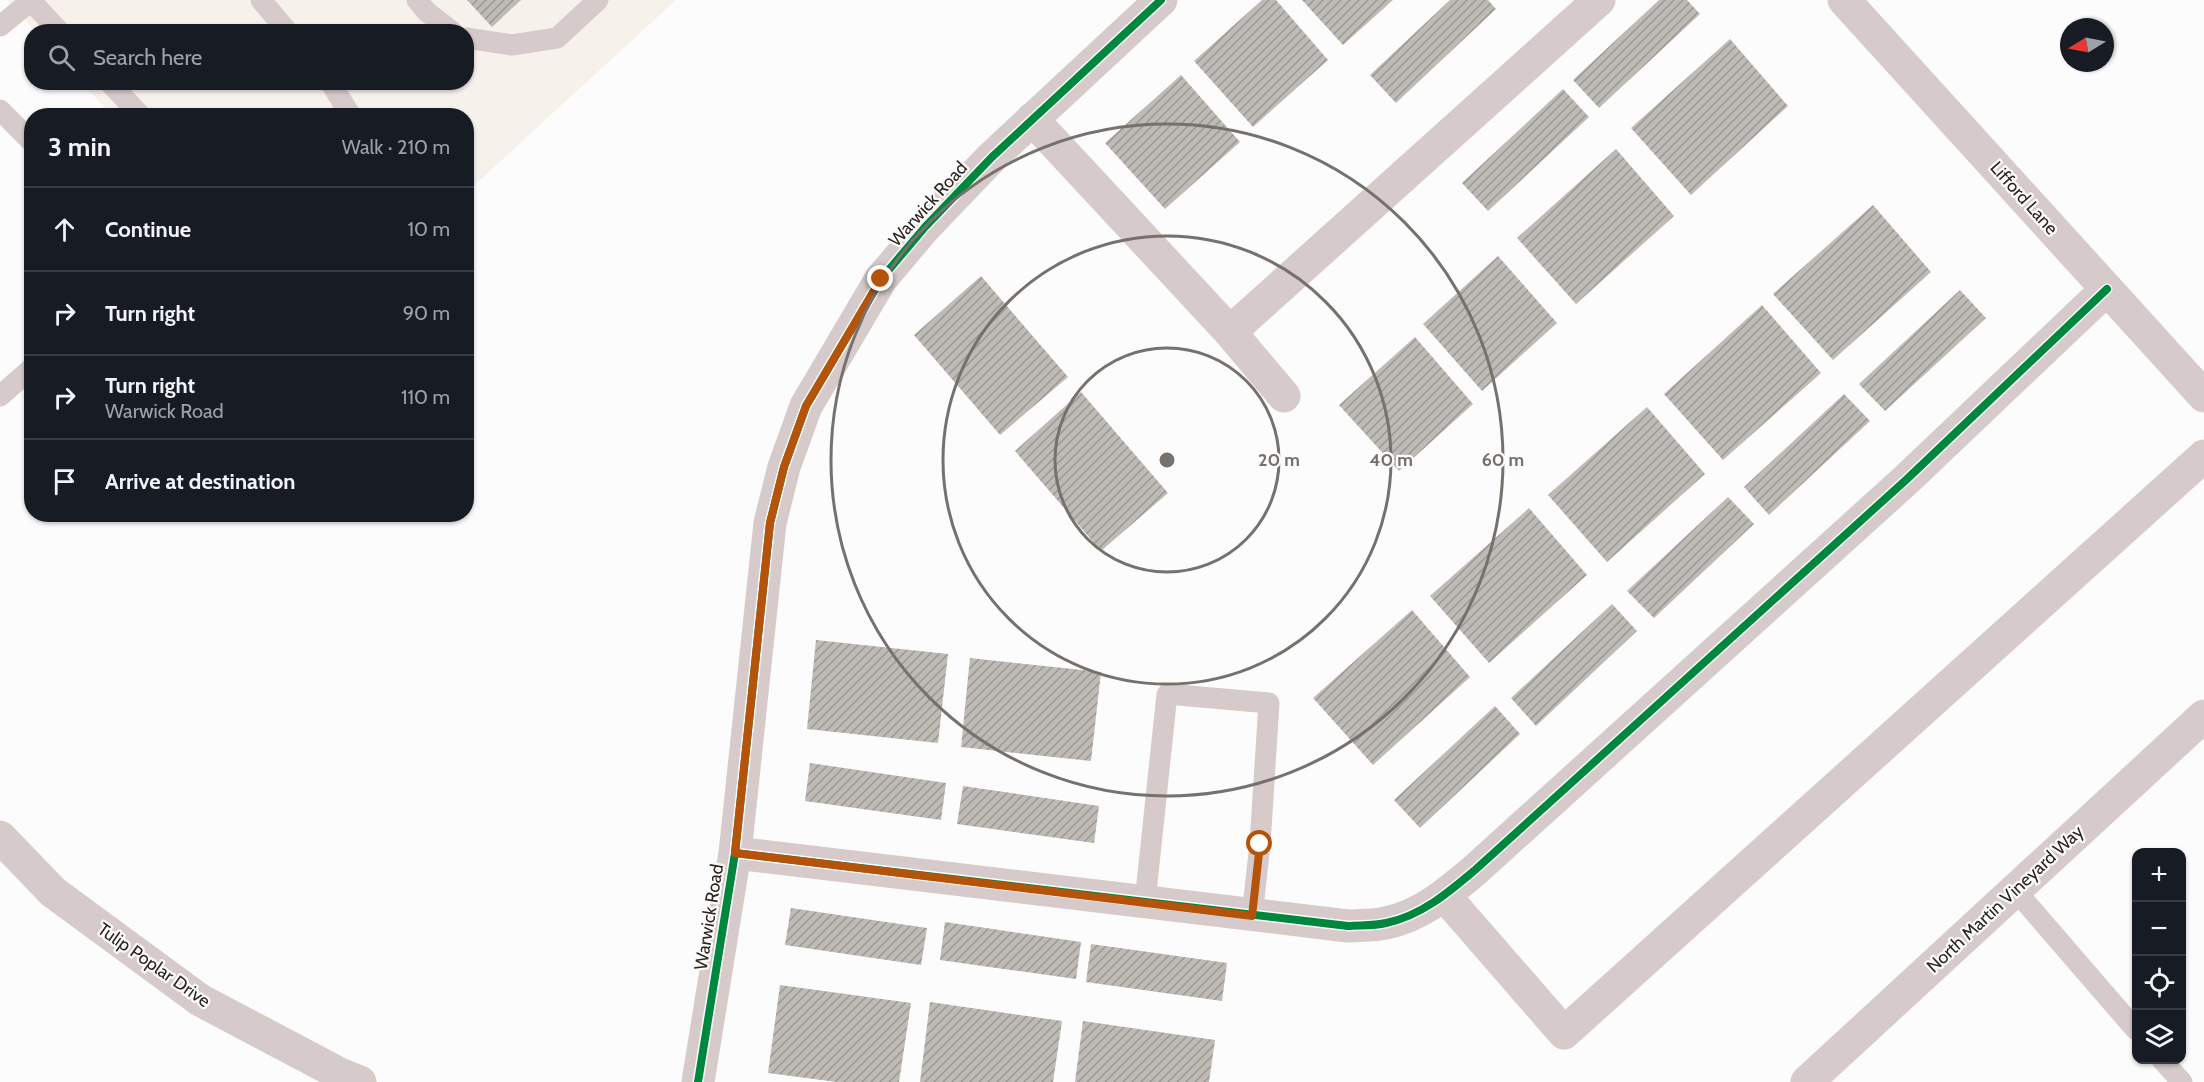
<!DOCTYPE html>
<html lang="en">
<head>
<meta charset="utf-8">
<style>
  :root { --surface:#171b24; --page:#242831; --text:#f1f3f6; --muted:#9ea1a6; --line:#363941 }
  body { margin:0; font-family:Cabin,sans-serif; background:var(--page); color:var(--text) }
  .controls { position:absolute; right:18px; bottom:18px; display:grid; overflow:hidden; border-radius:12px; box-shadow:0 2px 4px #0004 }
  .controls button { width:54px; height:54px; display:grid; place-items:center; padding:0; border:0; border-bottom:2px solid var(--line); background:var(--surface); color:var(--text); font:30px sans-serif }
  .compass { position:absolute; left:2060px; top:18px; width:54px; height:54px; border-radius:50%; background:var(--surface); box-shadow:0 2px 4px #0004; rotate:260deg }
  .stop { position:absolute; width:18px; height:18px; margin:-14px; border:4px solid #b45309; border-radius:50%; background:#fff }
  .stop.end { background:#b45309; border-color:#fff; box-shadow:0 2px 6px #0008 }
  .list { margin:0; padding:0; list-style:none }
  h2 { display:flex; justify-content:space-between; align-items:center; height:78px; margin:0; padding:0 24px; font-size:26px }
  h2 small { font-size:20px; font-weight:400; color:var(--muted) }
  .list li { display:grid; grid-template-columns:39px 1fr auto; gap:18px; align-items:center; box-sizing:border-box; height:84px; padding:0 24px; border-top:2px solid var(--line) }
  .list b { display:block; font-size:22px; white-space:nowrap }
  .list p { margin:0; font-size:20px; white-space:nowrap; color:var(--muted) }
  .list em { font-size:20px; font-style:normal; color:var(--muted) }
  .icon { flex:none; width:33px; height:33px; fill:none; stroke:currentColor; stroke-width:2; stroke-linecap:round; stroke-linejoin:round }
  .map { position:relative; flex:none; width:2204px; height:1082px; overflow:hidden }
  .search { position:absolute; background:var(--surface); box-shadow:0 2px 4px #0004; left:24px; top:24px; width:450px; height:66px; display:flex; align-items:center; gap:15px; box-sizing:border-box; padding:0 21px; border-radius:24px; color:var(--muted); font-size:22px }
  .panel { position:absolute; background:var(--surface); box-shadow:0 2px 4px #0004; left:24px; top:108px; width:450px; height:414px; border-radius:24px }
  .map>svg:first-child { display:block }
</style>
</head>
<body>
<div class="map">
<svg width="2204" height="1082" viewBox="0 0 2204 1082">
  <defs>
    <pattern id="building-hatch" width="6" height="6" patternUnits="userSpaceOnUse" patternTransform="scale(1.5)"><rect width="6" height="6" fill="#bebab6"/><path d="M-1 1l2-2M0 6l6-6M5 7l2-2" fill="none" stroke="#9b9793"/></pattern>
  </defs>
  <rect width="100%" height="100%" fill="#fcfcfc"/>
  <path fill="#f7f1eb" d="M 7,0 L 676,0 L 467,192 L 466,116 L 112,115 L 82,83 L 466,82 L 466,32 L 35,31 Z"/>
  <path fill="url(#building-hatch)" d="M 467,0 L 521,0 L 492,27 Z
    M 1262,0 L 1276,0 L 1328,60 L 1253,127 L 1194,61 Z
    M 1302,0 L 1393,0 L 1343,45 Z
    M 1450,0 L 1488,0 L 1496,9 L 1396,103 L 1370,75 Z
    M 1659,0 L 1687,0 L 1700,14 L 1599,108 L 1573,80 Z
    M 1730,39 L 1788,106 L 1691,195 L 1631,128 Z
    M 1181,75 L 1240,142 L 1165,209 L 1105,143 Z
    M 1563,89 L 1589,117 L 1488,211 L 1462,183 Z
    M 1616,149 L 1674,216 L 1576,304 L 1517,238 Z
    M 1873,205 L 1931,272 L 1833,360 L 1773,294 Z
    M 1498,256 L 1557,323 L 1482,391 L 1423,324 Z
    M 981,276 L 1068,377 L 1000,435 L 914,335 Z
    M 1960,290 L 1986,318 L 1885,411 L 1859,384 Z
    M 1762,305 L 1821,373 L 1723,460 L 1664,394 Z
    M 1415,337 L 1473,404 L 1399,471 L 1339,405 Z
    M 1081,392 L 1168,493 L 1101,551 L 1015,451 Z
    M 1844,394 L 1870,421 L 1769,515 L 1744,487 Z
    M 1647,407 L 1705,474 L 1607,562 L 1548,495 Z
    M 1728,497 L 1754,524 L 1654,618 L 1627,591 Z
    M 1529,508 L 1587,575 L 1489,663 L 1430,596 Z
    M 1612,604 L 1637,631 L 1536,726 L 1511,698 Z
    M 1412,610 L 1470,677 L 1373,765 L 1313,698 Z
    M 816,640 L 948,654 L 938,743 L 807,729 Z
    M 970,658 L 1101,672 L 1091,761 L 961,747 Z
    M 1495,706 L 1520,734 L 1420,828 L 1394,800 Z
    M 810,763 L 946,783 L 941,820 L 805,801 Z
    M 963,786 L 1099,806 L 1094,843 L 957,824 Z
    M 791,908 L 927,928 L 921,965 L 785,945 Z
    M 945,922 L 1081,942 L 1076,979 L 940,960 Z
    M 1091,944 L 1227,963 L 1222,1001 L 1086,982 Z
    M 780,985 L 911,1003 L 899,1082 L 837,1082 L 768,1073 Z
    M 930,1002 L 1062,1021 L 1053,1082 L 920,1082 Z
    M 1083,1021 L 1215,1040 L 1209,1082 L 1075,1082 Z"/>
  <g fill="none" stroke-linecap="round" stroke-linejoin="round">
    <path stroke="#d6caca" stroke-width="21" d="M 261,0 L 288,32
      M 417,0 L 427,12 L 453,32
      M 31,1 L 60,32
      M 0,26 L 32,0
      M 466,38 L 512,45 L 557,38 L 598,0
      M 109,82 L 141,116
      M 330,82 L 351,116
      M 0,110 L 32,142
      M 0,396 L 32,368
      M 2015,890 L 2136,1030
      M 1145,902 L 1167,694 L 1269,703 L 1260,844 L 1252,916
      M 2162,1060 L 2182,1082"/>
    <path stroke="#d6caca" stroke-width="33" d="M 1844,0 L 2204,396
      M 1032,119 L 1230,332 L 1599,0
      M 1230,332 L 1284,396
      M 0,837 L 53,892 L 200,1000 L 340,1074 L 360,1082
      M 735,853 L 1348,926 C 1360,925 1374,926 1386,923 C 1421,916 1449,892 1475,870 L 1907,479 L 2107,289
      M 1444,895 L 1564,1033 L 2204,456
      M 698,1082 L 735,853 L 770,523 L 784,467 L 806,406 L 881,279 L 925,227 L 992,157 L 1161,0
      M 1807,1082 L 2204,716"/>
    <defs>
      <path id="cycleway" d="M 735,853 L 1348,926 C 1360,925 1374,926 1386,923 C 1421,916 1449,892 1475,870 L 1907,479 L 2107,289
        M 698,1082 L 735,853 L 770,523 L 784,467 L 806,406 L 881,279 L 925,227 L 992,157 L 1161,0"/>
    </defs>
    <use href="#cycleway" stroke="#fcfcfc" stroke-width="11"/>
    <use href="#cycleway" stroke="#00873e" stroke-width="8"/>
  </g>
  <g fill="none" stroke-linecap="round" stroke-linejoin="round">
    <path stroke="#b45309" stroke-width="8" d="M 881,279 L 806,406 L 784,467 L 770,523 L 735,853 L 1252,916 L 1260,844"/>
  </g>
  <g fill="none" stroke="#76716c" stroke-width="3">
    <circle cx="1167" cy="460" r="112"/>
    <circle cx="1167" cy="460" r="224"/>
    <circle cx="1167" cy="460" r="336"/>
  </g>
  <g text-anchor="middle" stroke-width="4.5" stroke-linejoin="round" paint-order="stroke">
    <g font-size="18" fill="#2e261e" stroke="#fcfcfc">
      <text transform="translate(2024 198) rotate(48)" y="6">Lifford Lane</text>
      <text transform="translate(928 204) rotate(-48)" y="6">Warwick Road</text>
      <text transform="translate(2005 899) rotate(-43)" y="6">North Martin Vineyard Way</text>
      <text transform="translate(709 917) rotate(-81)" y="6">Warwick Road</text>
      <text transform="translate(154 965) rotate(35)" y="6">Tulip Poplar Drive</text>
    </g>
  </g>
  <circle cx="1167" cy="460" r="9" fill="#76716c" stroke="#fcfcfc" stroke-width="3"/>
  <g font-size="18" text-anchor="middle" font-weight="bold" fill="#76716c" stroke="#fcfcfc" stroke-width="4.5" stroke-linejoin="round" paint-order="stroke">
    <text x="1279" y="466">20 m</text>
    <text x="1391" y="466">40 m</text>
    <text x="1503" y="466">60 m</text>
  </g>
</svg>
<div class="controls">
<button>+</button>
<button>−</button>
<button><svg class="icon" aria-label="locate" viewBox="0 0 24 24"><circle cx="12" cy="12" r="6"/><path d="M12 2v4M12 18v4M2 12h4M18 12h4"/></svg></button>
<button><svg class="icon" aria-label="layers" viewBox="0 0 24 24"><path d="M12 4l9 5-9 5-9-5zM3 14l9 5 9-5"/></svg></button>
</div>
<svg class="compass" viewBox="-18 -18 36 36"><path d="M0-13l5 13h-10z" fill="#e53935"/><path d="M0 13l5-13h-10z" fill="#9ea1a6"/></svg>
<div class="stop" style="left:1260px;top:844px"></div>
<div class="stop end" style="left:881px;top:279px"></div>
<div class="search"><svg class="icon" aria-label="search" viewBox="0 0 24 24"><circle cx="10" cy="10" r="6"/><path d="M15 15l6 6"/></svg>Search here</div>
<section class="panel">
<h2>3 min<small>Walk · 210 m</small></h2>
<ul class="list">
<li><svg class="icon" aria-label="ahead" viewBox="0 0 24 24"><path d="M12 20V5M6 11l6-6 6 6"/></svg><div><b>Continue</b></div><em>10 m</em></li>
<li><svg class="icon" aria-label="right" viewBox="0 0 24 24"><path d="M7 20v-9h11M14 6l5 5-5 5"/></svg><div><b>Turn right</b></div><em>90 m</em></li>
<li><svg class="icon" aria-label="right" viewBox="0 0 24 24"><path d="M7 20v-9h11M14 6l5 5-5 5"/></svg><div><b>Turn right</b><p>Warwick Road</p></div><em>110 m</em></li>
<li><svg class="icon" aria-label="arrive" viewBox="0 0 24 24"><path d="M6 21V4h12l-3 4 3 4H6"/></svg><div><b>Arrive at destination</b></div></li>
</ul>
</section>
</div>
</body>
</html>
